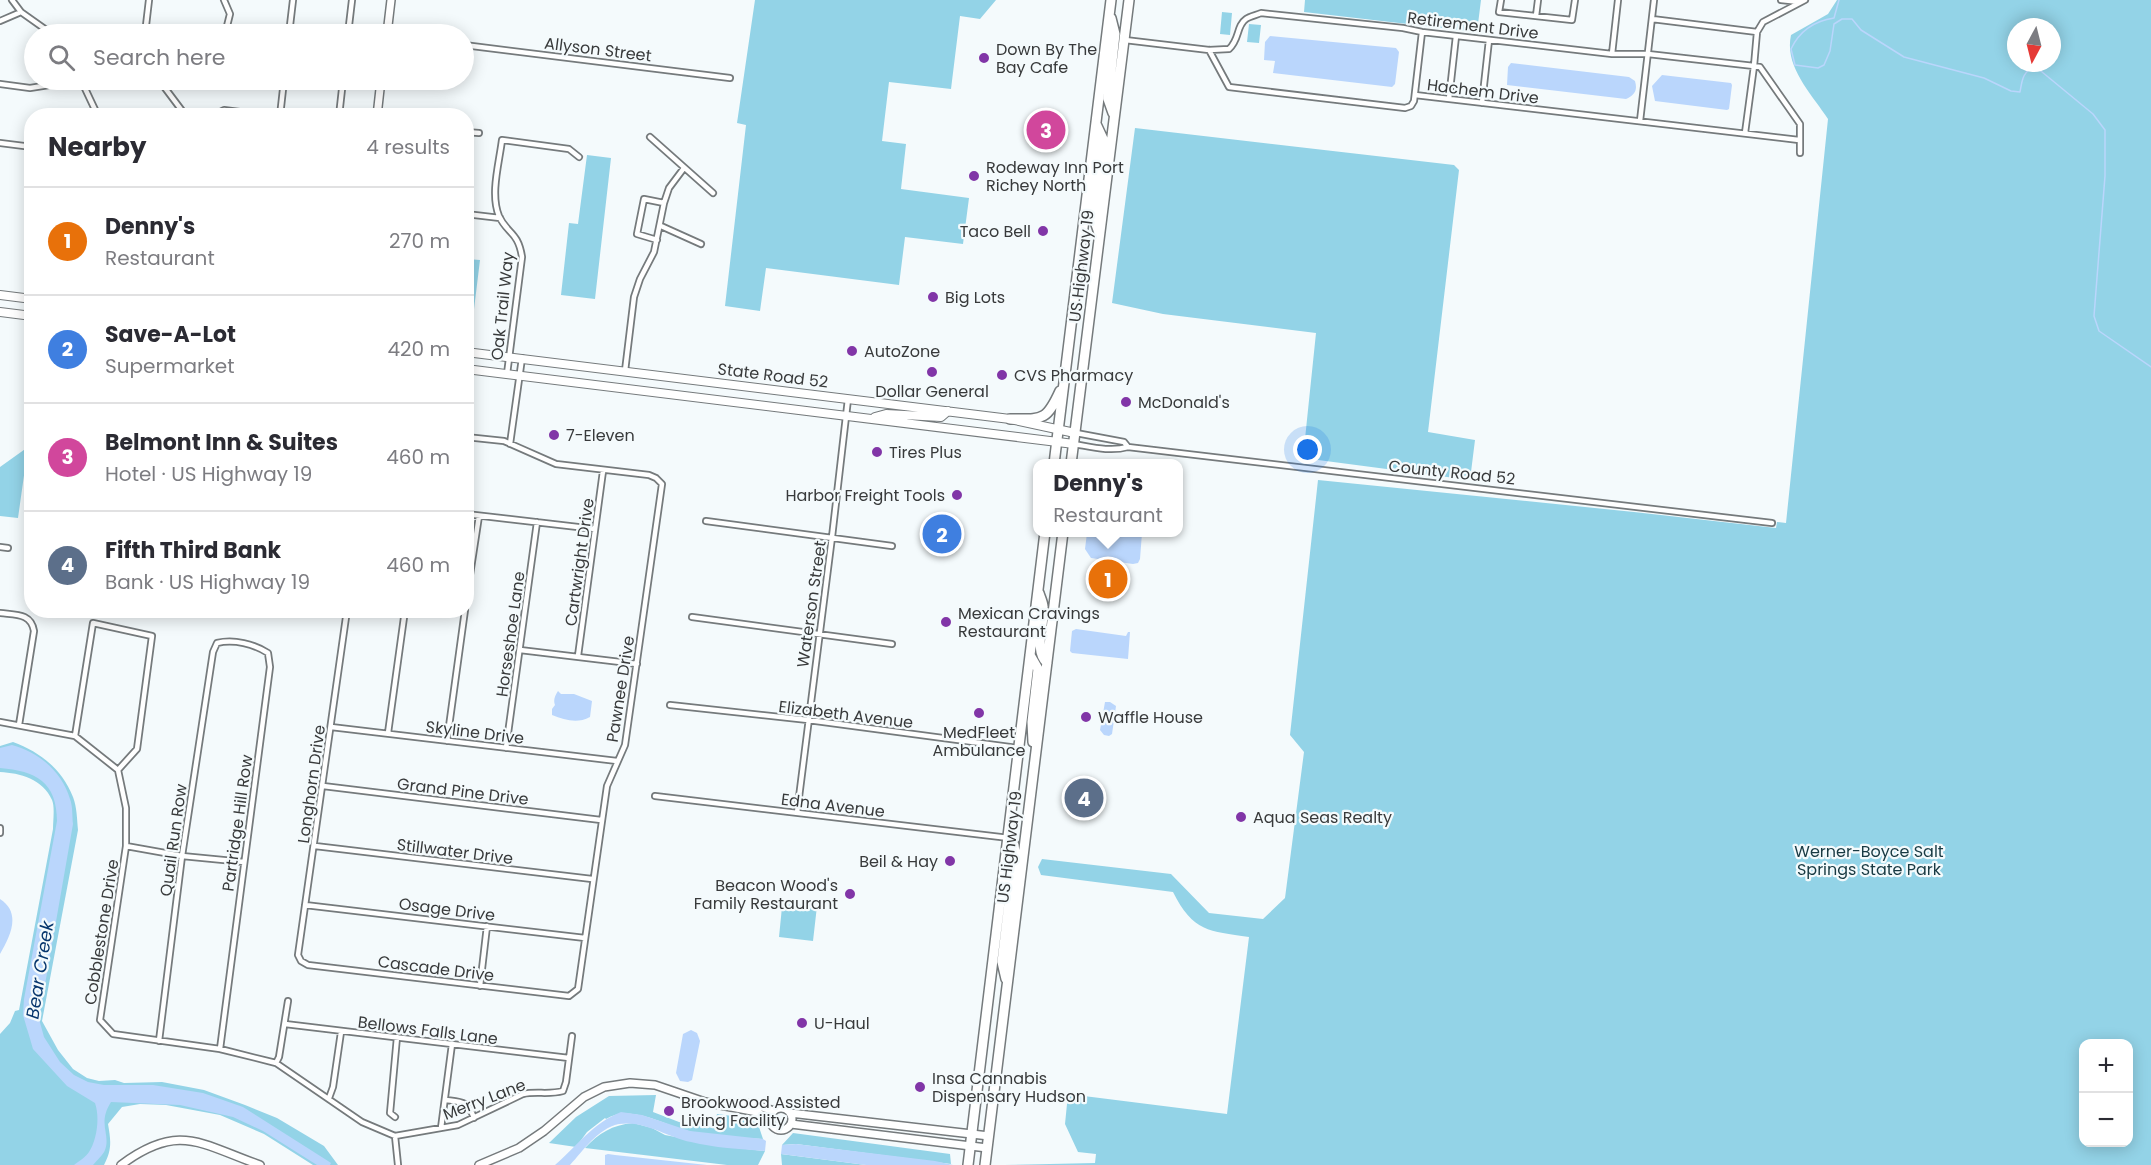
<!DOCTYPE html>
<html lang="en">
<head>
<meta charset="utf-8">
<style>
  :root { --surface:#fff; --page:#f2f2f3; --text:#2b2b33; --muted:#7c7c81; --line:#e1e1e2; --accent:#db2777 }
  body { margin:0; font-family:Poppins,sans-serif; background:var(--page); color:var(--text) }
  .controls { position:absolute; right:18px; bottom:18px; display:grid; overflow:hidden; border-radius:12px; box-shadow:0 3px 15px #0003 }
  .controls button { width:54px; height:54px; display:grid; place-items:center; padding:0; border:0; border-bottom:2px solid var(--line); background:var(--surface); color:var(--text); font:30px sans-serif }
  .compass { position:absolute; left:2007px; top:18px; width:54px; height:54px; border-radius:50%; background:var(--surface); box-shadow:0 3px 15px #0003; rotate:187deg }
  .you { position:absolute; left:1308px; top:450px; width:21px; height:21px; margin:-15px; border:4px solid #fff; border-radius:50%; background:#1a73e8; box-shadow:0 0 0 9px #1a73e833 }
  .badge { display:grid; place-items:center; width:39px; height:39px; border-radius:50%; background:var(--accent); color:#fff; font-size:20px; font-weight:700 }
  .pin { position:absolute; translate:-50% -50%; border:3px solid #fff; box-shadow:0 2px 6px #0006 }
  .popup { position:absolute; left:1033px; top:459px; width:150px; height:78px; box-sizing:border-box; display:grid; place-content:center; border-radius:12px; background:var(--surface); filter:drop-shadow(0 2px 4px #0005); font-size:20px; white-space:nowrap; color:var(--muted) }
  .popup b { font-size:22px; color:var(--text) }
  .popup::after { content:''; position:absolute; left:50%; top:100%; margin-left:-12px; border:12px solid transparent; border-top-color:var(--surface) }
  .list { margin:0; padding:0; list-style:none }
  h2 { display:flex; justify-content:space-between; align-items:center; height:78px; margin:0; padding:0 24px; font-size:26px }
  h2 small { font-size:20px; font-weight:400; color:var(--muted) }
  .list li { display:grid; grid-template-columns:39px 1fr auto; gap:18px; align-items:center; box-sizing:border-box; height:108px; padding:0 24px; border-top:2px solid var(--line) }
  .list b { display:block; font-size:22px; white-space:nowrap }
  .list p { margin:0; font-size:20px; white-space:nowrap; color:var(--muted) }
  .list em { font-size:20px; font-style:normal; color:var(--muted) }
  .icon { flex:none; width:33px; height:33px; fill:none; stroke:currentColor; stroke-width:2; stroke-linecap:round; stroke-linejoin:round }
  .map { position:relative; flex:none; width:2151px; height:1165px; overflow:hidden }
  .search { position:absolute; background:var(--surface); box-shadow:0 3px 15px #0003; left:24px; top:24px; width:450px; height:66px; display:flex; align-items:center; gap:15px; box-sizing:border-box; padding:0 21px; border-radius:33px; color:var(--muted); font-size:22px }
  .panel { position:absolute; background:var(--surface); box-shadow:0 3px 15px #0003; left:24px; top:108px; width:450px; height:510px; border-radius:24px }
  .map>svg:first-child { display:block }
</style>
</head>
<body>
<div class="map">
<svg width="2151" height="1165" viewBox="0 0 2151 1165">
  <rect width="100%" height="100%" fill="#f4fafc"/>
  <path fill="#93d3e7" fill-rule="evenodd" d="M 755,0 L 996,0 L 980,19 L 960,16 L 951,89 L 889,82 L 882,141 L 906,144 L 901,189 L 969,198 L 963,244 L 905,237 L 899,285 L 766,268 L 760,311 L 725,306 L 746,125 L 737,123 Z
    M 1305,0 L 1481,0 L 1477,32 L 1304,12 Z
    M 1837,0 L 2151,0 L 2151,1165 L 1004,1165 L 1095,1163 L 1096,1154 L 1078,1152 L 1065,1124 L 1068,1094 L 1227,1114 L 1249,937 C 1209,931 1193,932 1173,892 L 1041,875 L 1038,867 L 1042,859 L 1171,874 L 1209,913 L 1263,919 L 1285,898 L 1304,752 L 1290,735 L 1318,480 L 1634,512 L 1776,528 L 1777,522 L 1786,523 L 1828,119 C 1812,94 1784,67 1791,35 L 1828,14 ZM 2016,27 L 2052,27 L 2052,63 L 2016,63 ZM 2084,1044 L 2128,1044 L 2128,1142 L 2084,1142 Z
    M 1222,12 L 1232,13 L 1230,35 L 1220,34 Z
    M 1249,24 L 1261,25 L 1259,43 L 1247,42 Z
    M 1135,128 L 1454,165 L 1459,170 L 1428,432 L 1475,440 L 1470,480 L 1303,458 L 1316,333 L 1163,314 L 1112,303 Z
    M 587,155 L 611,158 L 595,299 L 561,295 L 569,223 L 578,224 Z
    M 467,259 L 480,260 L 470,342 L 466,342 Z
    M 28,447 L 18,518 L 0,516 L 0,467 Z
    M 13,742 C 40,752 62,769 73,797 C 77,807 77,820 78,830 L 42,1021 L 58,1050 L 73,1069 L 87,1078 L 99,1081 L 115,1080 L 124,1083 L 162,1082 L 204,1090 L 245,1105 L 277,1118 L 324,1146 L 338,1165 L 313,1165 L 264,1134 L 220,1115 L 166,1105 L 140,1104 L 122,1107 L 108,1124 C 111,1141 112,1150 104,1165 L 0,1165 L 0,1034 L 10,1023 L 15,1011 L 19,1010 L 53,829 C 53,821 55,807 52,800 C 43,779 20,773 0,772 L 0,746 Z
    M 791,904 L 817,906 L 813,941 L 779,937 L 782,907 Z
    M 656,1095 L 653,1112 L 679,1122 L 713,1128 L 717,1114 L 748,1118 L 758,1124 L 763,1139 C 740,1138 715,1136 692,1132 C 666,1127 632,1103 606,1119 L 605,1118 L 587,1132 L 576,1147 L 549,1143 L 576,1117 L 609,1096 Z
    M 633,1123 L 652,1128 L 665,1135 L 728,1147 L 765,1151 L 758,1165 L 727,1165 L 585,1148 C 599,1133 612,1125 633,1123 Z
    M 793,1133 L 950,1154 L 951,1164 L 796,1144 L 782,1145 Z
    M 781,1154 L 866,1165 L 782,1165 Z"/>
  <path fill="#bad6fc" d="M 1270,36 L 1396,48 L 1399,52 L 1395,84 L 1392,87 L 1273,73 L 1275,61 L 1264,60 L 1265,42 Z
    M 1511,63 L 1629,77 L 1635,81 C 1638,91 1634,95 1626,99 L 1507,85 L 1508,67 Z
    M 1662,75 L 1731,83 L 1732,85 L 1729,109 L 1727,110 L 1655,101 L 1652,86 Z
    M 1087,533 L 1142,533 L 1140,559 L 1138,563 L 1133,564 L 1091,558 L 1085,549 Z
    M 1076,629 L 1126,636 L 1128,632 L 1130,632 L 1128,659 L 1072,653 L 1070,651 L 1072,631 Z
    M 558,691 L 561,694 L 574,694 L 592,701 L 590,717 C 577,724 565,720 552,715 L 552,709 L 555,705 C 553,700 555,696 558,691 Z
    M 1105,702 L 1110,702 L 1116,706 L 1112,734 L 1109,736 L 1104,735 L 1100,730 Z
    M 12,745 C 39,752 62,772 70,799 C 73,807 72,816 73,824 L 39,1019 L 44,1037 L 60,1062 L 74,1075 L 88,1082 L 104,1085 L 153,1085 L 203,1093 L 243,1107 L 328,1161 L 331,1163 L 330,1165 L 317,1165 L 263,1131 L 233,1117 L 180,1105 L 111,1102 C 97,1124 111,1134 105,1150 C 103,1155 97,1160 93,1165 L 74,1165 C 79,1161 86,1157 89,1152 C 97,1140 100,1117 95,1103 L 67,1086 L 33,1049 L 23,1015 L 24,999 L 57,821 C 57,782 36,771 0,768 L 0,748 Z
    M 0,899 C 22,913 10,937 0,954 Z
    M 691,1030 L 697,1033 L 700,1041 L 692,1080 L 688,1082 L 680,1081 L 676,1073 L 683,1034 Z
    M 621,1112 L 642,1115 L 690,1131 L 763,1139 L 766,1141 L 765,1151 C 740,1149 715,1148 691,1142 C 667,1137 644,1120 619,1124 C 597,1129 584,1150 570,1165 L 555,1165 C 577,1146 593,1123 621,1112 Z
    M 796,1144 L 935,1161 L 953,1165 L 866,1165 L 781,1154 L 782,1145 Z
    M 608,1154 L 615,1155 L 707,1165 L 605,1165 L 605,1155 Z"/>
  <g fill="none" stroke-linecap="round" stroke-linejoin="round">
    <path stroke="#bad6fc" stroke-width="1.5" d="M 1839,0 L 1834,18 C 1814,21 1800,30 1791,49 L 1795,65 L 1818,68 L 1824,65 L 1830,51 L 1834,24 L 1842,19 L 1852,19 L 1861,30 L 1904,57 L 1984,78 L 2011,91 L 2020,92 C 2022,80 2023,70 2036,67 L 2093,114 L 2105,130 L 2105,176 L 2094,316 L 2099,331 L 2151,367"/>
    <defs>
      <path id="street" d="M 12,0 L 21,12 L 52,34
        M 224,0 L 230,14 L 225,34
        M 1501,0 L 1499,12 L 1572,20 L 1575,0
        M 1781,0 L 1800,2
        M 1536,16 L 1538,0
        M 1652,19 L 1757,32
        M 0,21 L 21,12
        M 145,34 L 149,0
        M 289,34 L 293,0
        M 348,34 L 352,0
        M 1125,40 L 1209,50 L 1229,49 C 1240,39 1236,26 1246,19 C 1250,16 1257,15 1261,13 L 1403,28 L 1422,32 L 1612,54 L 1648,54 L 1754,66 L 1745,133
        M 464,45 L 730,78
        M 1209,50 L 1229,87 L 1405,108 L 1411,106 L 1414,101 L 1422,32
        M 1612,54 L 1618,0
        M 81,80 L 98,116
        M 159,80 L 186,116
        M 0,84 L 30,88 L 81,80
        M 163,86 L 171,80
        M 1415,95 L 1799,140
        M 1449,99 L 1456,36
        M 1482,103 L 1489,40
        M 212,116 L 224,110 L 272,116
        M 280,116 L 284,80
        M 339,116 L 343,80
        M 1640,121 L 1654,0
        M 466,132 L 479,133
        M 650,137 L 713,193
        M 0,143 L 32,147
        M 1800,153 L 1800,124 L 1760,67 L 1754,66 L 1757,32 L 1763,22 L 1805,0
        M 466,214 L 500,218
        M 661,226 L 701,244
        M 657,240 L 637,234 L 644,199 L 664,203
        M 625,371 L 634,297 L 640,279 L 654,252 L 664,203 L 669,188 L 684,168
        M 507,374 L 522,257 C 518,231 507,234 499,216 C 490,194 499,164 502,140 L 569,149 L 579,157
        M 510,444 L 522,358
        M 1074,444 C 1092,447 1110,452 1128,447 L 1124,442 L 1076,433
        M 1128,447 L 1772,523
        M 466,514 L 595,529
        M 706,521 L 892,546
        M 0,547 L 8,548
        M 466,601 L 479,516
        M 347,610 L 298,955 L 301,961 L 308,965 L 569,996 L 578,989 L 607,786 L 625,745 L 662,484 L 656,478 L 649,475 L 556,464 L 504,441 L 466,437
        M 0,613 C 16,615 31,613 34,631 L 19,725
        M 692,617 L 892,644
        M 520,650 L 637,664
        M 578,656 L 603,471
        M 670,705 L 808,720 L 1018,748
        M 0,722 L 75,736 L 118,770 L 126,808 L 126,846 L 100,1020 L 113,1034 L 220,1049 L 276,1063 L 362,1122 L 395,1136
        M 331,727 L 617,761
        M 388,733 L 405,610
        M 75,736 L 93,623 L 152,636 L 137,749 L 118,770
        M 447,741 L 465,610
        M 506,748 L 537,522
        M 323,786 L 601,820
        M 655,796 L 1009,838
        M 797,813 L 832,537 L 848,399
        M 0,828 L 0,833
        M 126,846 L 182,856 L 244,862
        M 315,846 L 592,879
        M 305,905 L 585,938
        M 480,986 L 487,926
        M 285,1024 L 569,1058
        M 159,1041 L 182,856 L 213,652 L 217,643 C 234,639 254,644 268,653 L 270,667 L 220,1049
        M 276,1063 L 279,1057 L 288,1001
        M 329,1098 L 333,1087 L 341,1032
        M 446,1100 C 462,1102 468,1101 474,1118
        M 395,1117 L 390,1113 L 397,1037
        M 441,1128 L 452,1044
        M 395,1136 L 458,1125 L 523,1094 C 536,1091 549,1095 563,1091 L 566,1082 L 572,1036
        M 395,1136 L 398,1165"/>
      <path id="secondary" d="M 387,34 L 391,0
        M 377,116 L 381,80
        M 722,1103 L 753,1104 L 774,1111
        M770 1119a11 11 0 1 1 22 0a11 11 0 1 1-22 0Z
        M 790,1113 L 989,1136
        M 791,1124 L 987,1148
        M 121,1165 C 179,1122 200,1144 260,1165
        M 479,1165 L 519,1148 L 544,1131 L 584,1097 L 604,1087 L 630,1083 L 655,1085 L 705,1102 L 757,1112 L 771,1121"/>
      <path id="primary" d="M 0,295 L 32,299
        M 0,312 L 32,316
        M 466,352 L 1010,419 L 1075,433
        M 466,369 L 1074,444
        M 875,417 L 886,414 L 941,417 L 948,411"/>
      <path id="highway" d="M 1111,18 L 1115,34 L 1108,99 L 1113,113
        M 1096,124 L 1103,139 L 1093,216 L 1099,233
        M 1010,419 C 1042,419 1046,422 1060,391
        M 1054,464 L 1111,0
        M 1071,464 L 1129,0
        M 1039,593 C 1040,597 1043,602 1043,607 C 1045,625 1033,649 1047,663
        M 1030,655 L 1038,669 L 1032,722 L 1033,742
        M 1006,979 L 1002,962 L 1015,852 L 1014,845 L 1009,838
        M 968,1165 L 1045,532
        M 985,1165 L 1063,532"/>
    </defs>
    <use href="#street" stroke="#757a7c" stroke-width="8"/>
    <use href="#secondary" stroke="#757a7c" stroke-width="10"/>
    <use href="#primary" stroke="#757a7c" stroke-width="10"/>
    <use href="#highway" stroke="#757a7c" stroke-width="12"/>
    <use href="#street" stroke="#fff" stroke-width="4.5"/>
    <use href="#secondary" stroke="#fff" stroke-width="7"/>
    <use href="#primary" stroke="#fff" stroke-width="8"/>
    <use href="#highway" stroke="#fff" stroke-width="9"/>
  </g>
  <g fill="#8135a7" stroke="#f4fafc" stroke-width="2">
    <circle cx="984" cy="58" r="6"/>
    <circle cx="974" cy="176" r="6"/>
    <circle cx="1043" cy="231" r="6"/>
    <circle cx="933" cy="297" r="6"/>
    <circle cx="852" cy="351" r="6"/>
    <circle cx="932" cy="372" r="6"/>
    <circle cx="1002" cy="375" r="6"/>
    <circle cx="1126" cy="402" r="6"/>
    <circle cx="554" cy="435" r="6"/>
    <circle cx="877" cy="452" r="6"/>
    <circle cx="957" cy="495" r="6"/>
    <circle cx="946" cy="622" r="6"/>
    <circle cx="979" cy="713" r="6"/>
    <circle cx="1086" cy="717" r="6"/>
    <circle cx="1241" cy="817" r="6"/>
    <circle cx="950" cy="861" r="6"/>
    <circle cx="850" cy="894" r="6"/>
    <circle cx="802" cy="1023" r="6"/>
    <circle cx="920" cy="1087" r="6"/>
    <circle cx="669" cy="1111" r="6"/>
  </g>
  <g text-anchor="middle" stroke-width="4.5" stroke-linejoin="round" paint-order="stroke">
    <g font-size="16" fill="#383a3b" stroke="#f4fafc">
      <text transform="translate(1473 25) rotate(7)" y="6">Retirement Drive</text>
      <text transform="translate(598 49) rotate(7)" y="6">Allyson Street</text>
      <text transform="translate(1483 91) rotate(7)" y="6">Hachem Drive</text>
      <text transform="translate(1081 266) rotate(-83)" y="6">US Highway 19</text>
      <text transform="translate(502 306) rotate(-84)" y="6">Oak Trail Way</text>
      <text transform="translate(773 375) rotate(7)" y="6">State Road 52</text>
      <text transform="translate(1452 472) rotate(6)" y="6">County Road 52</text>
      <text transform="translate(579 562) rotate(-82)" y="6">Cartwright Drive</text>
      <text transform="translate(811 604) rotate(-82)" y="6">Waterson Street</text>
      <text transform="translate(510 634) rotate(-82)" y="6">Horseshoe Lane</text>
      <text transform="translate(620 689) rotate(-81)" y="6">Pawnee Drive</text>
      <text transform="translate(846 714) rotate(7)" y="6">Elizabeth Avenue</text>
      <text transform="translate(475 732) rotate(7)" y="6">Skyline Drive</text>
      <text transform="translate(311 784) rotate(-82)" y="6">Longhorn Drive</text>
      <text transform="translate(463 791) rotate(7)" y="6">Grand Pine Drive</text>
      <text transform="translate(833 805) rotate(7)" y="6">Edna Avenue</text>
      <text transform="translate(237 823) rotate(-82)" y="6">Partridge Hill Row</text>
      <text transform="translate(173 840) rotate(-82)" y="6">Quail Run Row</text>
      <text transform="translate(1009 847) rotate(-83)" y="6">US Highway 19</text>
      <text transform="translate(455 851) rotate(7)" y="6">Stillwater Drive</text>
      <text transform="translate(447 909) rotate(7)" y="6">Osage Drive</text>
      <text transform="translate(101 932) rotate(-81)" y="6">Cobblestone Drive</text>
      <text transform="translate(436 968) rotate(7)" y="6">Cascade Drive</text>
      <text transform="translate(428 1030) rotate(7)" y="6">Bellows Falls Lane</text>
      <text transform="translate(484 1099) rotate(-21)" y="6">Merry Lane</text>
    </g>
    <g font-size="16" fill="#383a3b" stroke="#f4fafc" text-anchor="start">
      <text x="996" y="55">Down By The<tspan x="996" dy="18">Bay Cafe</tspan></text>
      <text x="986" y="173">Rodeway Inn Port<tspan x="986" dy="18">Richey North</tspan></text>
      <text x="1031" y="237" text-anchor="end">Taco Bell</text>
      <text x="945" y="303">Big Lots</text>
      <text x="864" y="357">AutoZone</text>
      <text x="1014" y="381">CVS Pharmacy</text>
      <text x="932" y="397" text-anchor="middle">Dollar General</text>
      <text x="1138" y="408">McDonald's</text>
      <text x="566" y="441">7-Eleven</text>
      <text x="889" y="458">Tires Plus</text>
      <text x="945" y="501" text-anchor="end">Harbor Freight Tools</text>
      <text x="958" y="619">Mexican Cravings<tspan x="958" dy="18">Restaurant</tspan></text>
      <text x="1098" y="723">Waffle House</text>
      <text x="979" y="738" text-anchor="middle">MedFleet<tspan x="979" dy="18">Ambulance</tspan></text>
      <text x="1253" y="823">Aqua Seas Realty</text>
      <text x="938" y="867" text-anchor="end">Beil &amp; Hay</text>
      <text x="838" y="891" text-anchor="end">Beacon Wood's<tspan x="838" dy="18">Family Restaurant</tspan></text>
      <text x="814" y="1029">U-Haul</text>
      <text x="932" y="1084">Insa Cannabis<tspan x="932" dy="18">Dispensary Hudson</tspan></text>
      <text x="681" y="1108">Brookwood Assisted<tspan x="681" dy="18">Living Facility</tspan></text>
    </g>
    <g font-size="16" fill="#183a43" stroke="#f4fafc">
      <text x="1869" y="857">Werner-Boyce Salt<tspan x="1869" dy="18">Springs State Park</tspan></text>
    </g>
    <g font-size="18" font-style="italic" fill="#07366d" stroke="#f4fafc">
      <text transform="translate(40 970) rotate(-81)" y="6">Bear Creek</text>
    </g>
  </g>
</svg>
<div class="controls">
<button>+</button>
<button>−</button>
</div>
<svg class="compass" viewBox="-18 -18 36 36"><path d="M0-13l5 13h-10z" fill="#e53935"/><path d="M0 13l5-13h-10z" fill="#7c7c81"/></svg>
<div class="you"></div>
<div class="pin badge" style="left:1108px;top:579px;background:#e8710a">1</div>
<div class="popup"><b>Denny's</b>Restaurant</div>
<div class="pin badge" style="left:942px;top:534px;background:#3f7fe0">2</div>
<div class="pin badge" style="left:1046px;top:130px;background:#d1479c">3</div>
<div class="pin badge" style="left:1084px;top:798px;background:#5c6f8a">4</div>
<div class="search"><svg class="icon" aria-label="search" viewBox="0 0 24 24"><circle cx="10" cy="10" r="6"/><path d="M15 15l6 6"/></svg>Search here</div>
<section class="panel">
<h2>Nearby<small>4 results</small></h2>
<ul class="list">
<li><span class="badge" style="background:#e8710a">1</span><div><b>Denny's</b><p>Restaurant</p></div><em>270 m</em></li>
<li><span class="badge" style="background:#3f7fe0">2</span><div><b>Save-A-Lot</b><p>Supermarket</p></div><em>420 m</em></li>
<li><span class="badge" style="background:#d1479c">3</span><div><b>Belmont Inn &amp; Suites</b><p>Hotel · US Highway 19</p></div><em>460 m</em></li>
<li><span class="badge" style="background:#5c6f8a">4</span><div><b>Fifth Third Bank</b><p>Bank · US Highway 19</p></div><em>460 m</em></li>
</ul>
</section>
</div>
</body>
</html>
